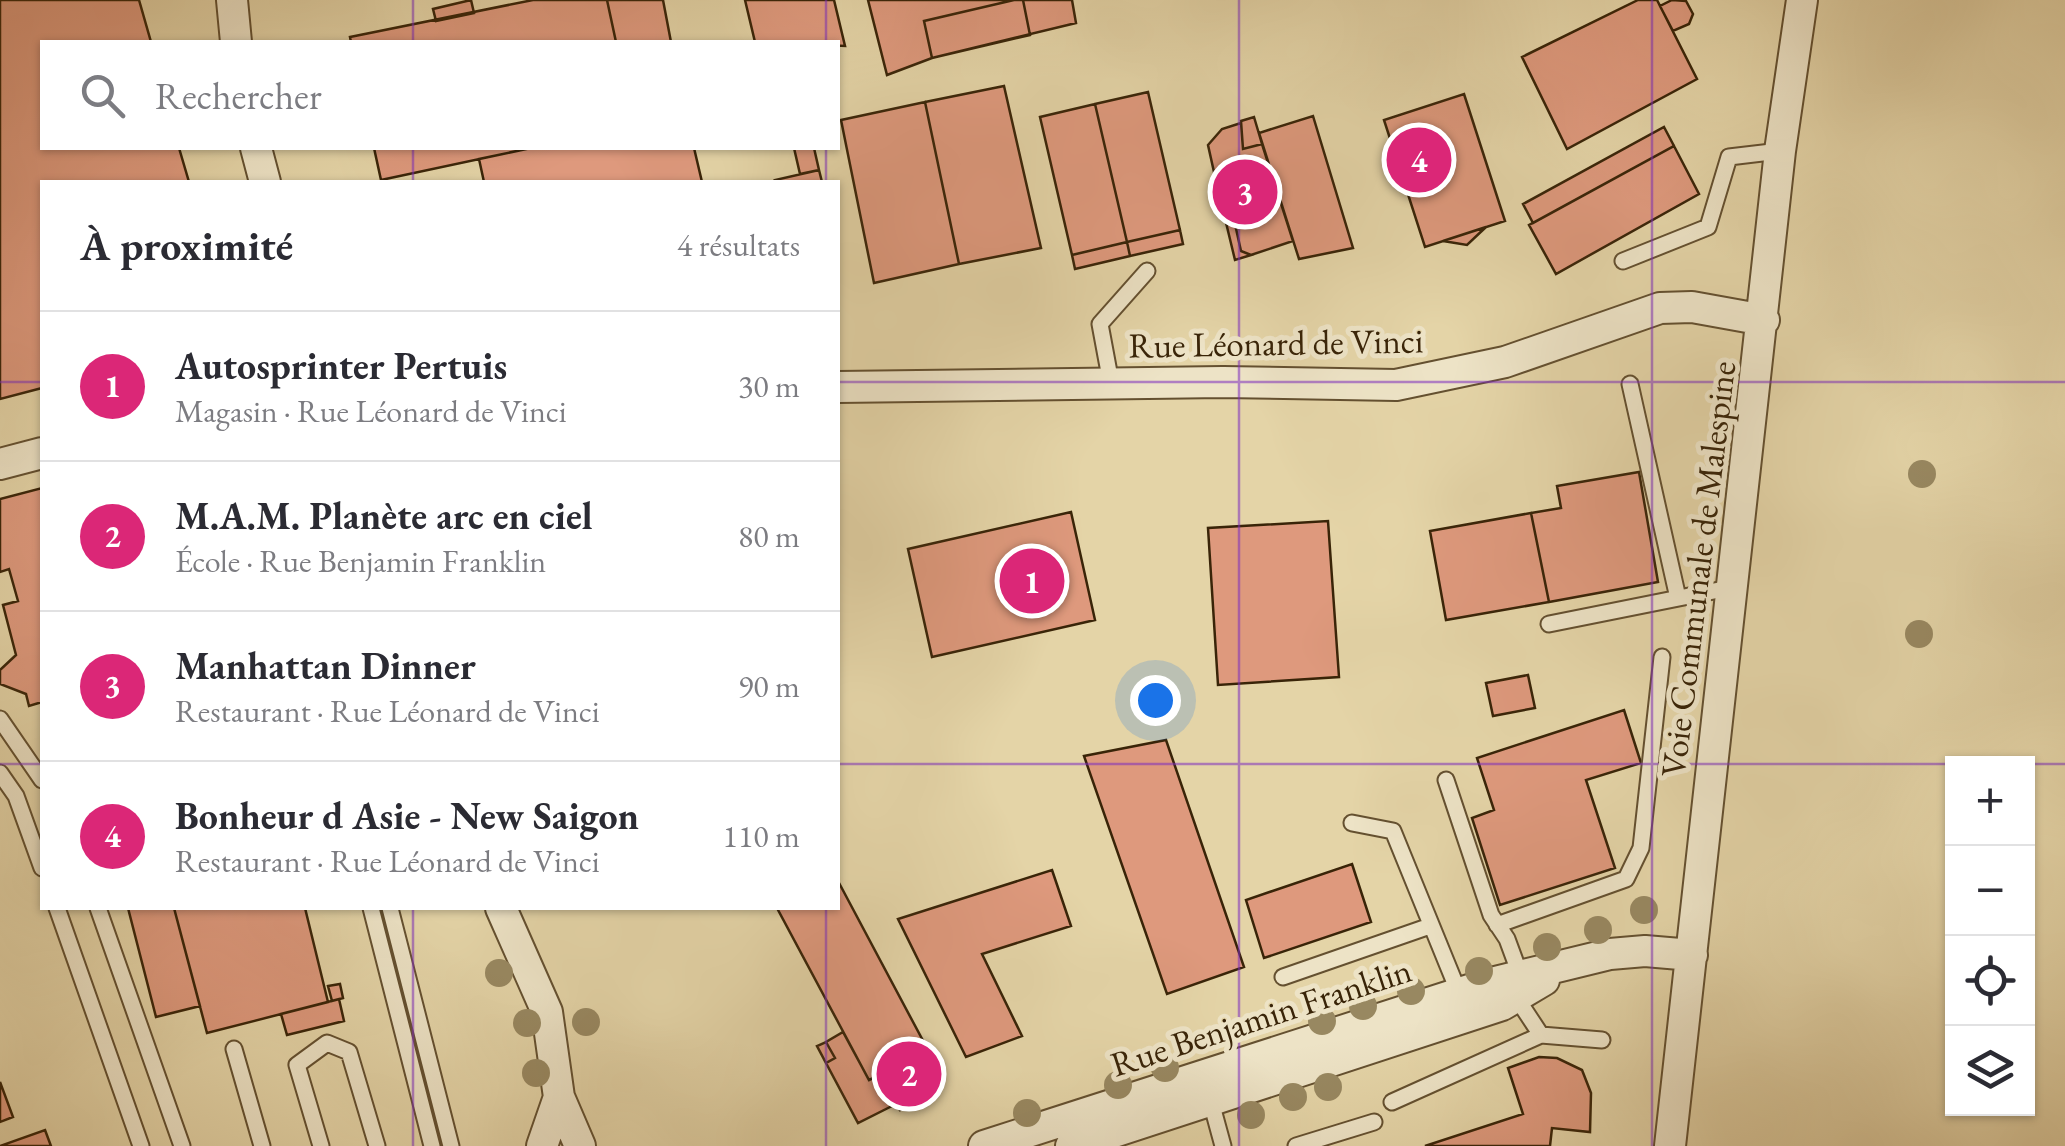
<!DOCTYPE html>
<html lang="fr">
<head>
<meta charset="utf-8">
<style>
  :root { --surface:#fff; --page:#f2f2f3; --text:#2b2b33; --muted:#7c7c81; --line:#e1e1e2; --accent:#db2777 }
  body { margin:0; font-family:"EB Garamond",serif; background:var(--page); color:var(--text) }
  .controls { position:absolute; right:30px; bottom:30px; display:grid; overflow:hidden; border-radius:0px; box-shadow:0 2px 8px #0004 }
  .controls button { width:90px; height:90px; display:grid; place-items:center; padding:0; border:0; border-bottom:2px solid var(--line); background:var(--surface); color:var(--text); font:50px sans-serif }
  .you { position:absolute; left:1155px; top:700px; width:35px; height:35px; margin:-25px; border:8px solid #fff; border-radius:50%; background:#1a73e8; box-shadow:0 0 0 15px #1a73e833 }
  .badge { display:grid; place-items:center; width:65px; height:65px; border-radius:50%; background:var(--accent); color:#fff; font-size:32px; font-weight:700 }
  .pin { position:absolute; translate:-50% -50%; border:5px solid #fff; box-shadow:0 2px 10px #0006 }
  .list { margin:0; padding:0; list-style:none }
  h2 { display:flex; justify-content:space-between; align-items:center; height:130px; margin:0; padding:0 40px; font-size:42px }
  h2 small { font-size:32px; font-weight:400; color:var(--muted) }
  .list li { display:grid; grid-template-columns:65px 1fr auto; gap:30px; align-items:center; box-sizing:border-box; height:150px; padding:0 40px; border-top:2px solid var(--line) }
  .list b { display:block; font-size:38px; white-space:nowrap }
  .list p { margin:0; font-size:32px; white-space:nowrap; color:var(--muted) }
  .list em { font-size:32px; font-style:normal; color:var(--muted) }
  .icon { flex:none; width:55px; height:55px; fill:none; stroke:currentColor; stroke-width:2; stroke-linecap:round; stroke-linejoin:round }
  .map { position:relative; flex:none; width:2065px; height:1146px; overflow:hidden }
  .search { position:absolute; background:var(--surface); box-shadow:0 2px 8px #0004; left:40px; top:40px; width:800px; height:110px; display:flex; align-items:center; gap:25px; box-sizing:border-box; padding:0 35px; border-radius:0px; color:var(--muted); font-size:38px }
  .panel { position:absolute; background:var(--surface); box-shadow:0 2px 8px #0004; left:40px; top:180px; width:800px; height:730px; border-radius:0px }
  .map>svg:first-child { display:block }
</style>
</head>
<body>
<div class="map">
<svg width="2065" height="1146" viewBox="0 0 2065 1146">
  <rect width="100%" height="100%" fill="#e4d4a7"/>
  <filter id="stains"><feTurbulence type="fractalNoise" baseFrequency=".002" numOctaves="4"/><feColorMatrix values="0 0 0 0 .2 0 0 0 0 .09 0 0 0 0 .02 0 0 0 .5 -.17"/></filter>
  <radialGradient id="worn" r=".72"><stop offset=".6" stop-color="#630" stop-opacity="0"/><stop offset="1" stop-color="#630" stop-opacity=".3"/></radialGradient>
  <path fill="#de997d" stroke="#392408" stroke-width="2.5" d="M 0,0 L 139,0 L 151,42 L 42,42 L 42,148 L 179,148 L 189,182 L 42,182 L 42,388 L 0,399 Z
    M 471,0 L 474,13 L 436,21 L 433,9 Z
    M 533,0 L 607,0 L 616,42 L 351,42 L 350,37 Z
    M 607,0 L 663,0 L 671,42 L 616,42 Z
    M 745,0 L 834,0 L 845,46 L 755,42 Z
    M 868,0 L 1072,0 L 1076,23 L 932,58 L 887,75 Z
    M 1014,0 L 1023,0 L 1030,35 L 932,58 L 924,21 Z
    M 1638,0 L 1657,0 L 1697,79 L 1567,149 L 1522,57 Z
    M 1672,0 L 1686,1 L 1693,14 L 1689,24 L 1673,31 L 1660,6 Z
    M 1004,86 L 1041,248 L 959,264 L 925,102 Z
    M 1148,92 L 1180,230 L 1127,242 L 1095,104 Z
    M 1464,94 L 1505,221 L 1425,247 L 1384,120 Z
    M 925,102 L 959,264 L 874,283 L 841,120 Z
    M 1095,104 L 1127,242 L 1072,255 L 1040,117 Z
    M 1313,116 L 1353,248 L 1299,259 L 1259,133 Z
    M 1254,117 L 1262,144 L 1243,149 L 1241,121 Z
    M 1241,123 L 1243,149 L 1262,144 L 1293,241 L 1251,255 L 1241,251 L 1225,179 L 1216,181 L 1208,145 L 1222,129 Z
    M 1664,127 L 1674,146 L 1533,223 L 1523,204 Z
    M 1674,146 L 1699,194 L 1556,274 L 1529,225 Z
    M 374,148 L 531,148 L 381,180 Z
    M 531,148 L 694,148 L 702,182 L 484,182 L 479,159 Z
    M 794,148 L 814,148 L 819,170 L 800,174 Z
    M 819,170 L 822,182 L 776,182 L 775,180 Z
    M 1225,179 L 1241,251 L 1251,255 L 1235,260 L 1216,181 Z
    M 1486,227 L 1467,245 L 1443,241 Z
    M 1180,230 L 1183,244 L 1130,256 L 1127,242 Z
    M 1127,242 L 1130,256 L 1075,269 L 1072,255 Z
    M 1639,472 L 1658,582 L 1549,602 L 1531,513 L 1561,508 L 1557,486 Z
    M 42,488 L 42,702 L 29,706 L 26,694 L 0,684 L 0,670 L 16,655 L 3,605 L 18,601 L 9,569 L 0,572 L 0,499 Z
    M 1071,512 L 1095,620 L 932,657 L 908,549 Z
    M 1531,513 L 1549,602 L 1446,620 L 1430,531 Z
    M 1328,521 L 1339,677 L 1218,685 L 1208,528 Z
    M 1528,675 L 1535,708 L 1493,716 L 1486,683 Z
    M 1624,710 L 1641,763 L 1586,780 L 1615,868 L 1500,905 L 1472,818 L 1494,810 L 1477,758 Z
    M 1166,740 L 1244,967 L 1167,994 L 1084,756 Z
    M 1352,864 L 1371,922 L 1264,958 L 1246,900 Z
    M 1052,870 L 1071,926 L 982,954 L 1022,1036 L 966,1057 L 898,919 Z
    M 838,881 L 929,1052 L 869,1080 L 777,908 L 838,908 Z
    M 128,908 L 174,908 L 200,1006 L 156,1017 Z
    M 174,908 L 305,908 L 328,1002 L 207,1033 Z
    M 340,984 L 343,998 L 332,1001 L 328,986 Z
    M 339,999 L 344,1021 L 287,1035 L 281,1014 Z
    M 843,1032 L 869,1080 L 909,1063 L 926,1096 L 900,1110 L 896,1104 L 858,1123 L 826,1063 L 835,1058 L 826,1042 Z
    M 826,1042 L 835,1058 L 826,1063 L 817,1046 Z
    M 1539,1057 L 1557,1058 L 1582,1070 L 1591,1093 L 1590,1132 L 1552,1128 L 1550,1146 L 1425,1146 L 1523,1114 L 1508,1068 Z
    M 0,1082 L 13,1117 L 0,1122 Z
    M 45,1130 L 51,1146 L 0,1146 Z"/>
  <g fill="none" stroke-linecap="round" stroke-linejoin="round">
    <defs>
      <path id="service" d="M 1623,261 L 1708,227 L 1729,157 L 1780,151
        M 1111,383 L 1100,324 L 1147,271
        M 1630,384 L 1678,598
        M 1549,624 L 1734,587
        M 0,719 L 42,780
        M 0,773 L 16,796 L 42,868
        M 1446,780 L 1491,915 L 1507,939 L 1521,977
        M 1352,823 L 1393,831 L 1459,993
        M 57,908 L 141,1146
        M 98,908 L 182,1146
        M 371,908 L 432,1146
        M 390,908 L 451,1146
        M 1497,925 L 1626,879 L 1641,848 L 1662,657
        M 1283,977 L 1430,926
        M 1516,997 L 1541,1035 L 1602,1040
        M 234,1049 L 262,1146
        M 1211,1102 L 1223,1146
        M 1392,1102 L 1541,1035
        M 321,1146 L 297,1065 L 327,1043 L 349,1052 L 377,1146
        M 1296,1146 L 1374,1122"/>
      <path id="minor" d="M 232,0 L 236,42
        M 256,148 L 265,182
        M 838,387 L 1223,382 L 1396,385 L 1505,362 L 1660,308 L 1692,307 L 1764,320
        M 0,464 L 42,453
        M 501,908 L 547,1012 L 559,1097 L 580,1146
        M 542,1146 L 559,1097
        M 984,1146 L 1491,983 L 1610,954 L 1645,951 L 1692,955
        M 1071,1146 L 1502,1005 L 1544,980
        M 1670,1146 L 1780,151 L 1802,0"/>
    </defs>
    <use href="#service" stroke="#645030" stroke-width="19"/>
    <use href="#minor" stroke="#645030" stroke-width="34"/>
    <use href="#service" stroke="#ede3c6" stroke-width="15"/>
    <use href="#minor" stroke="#ede3c6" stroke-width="30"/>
  </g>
  <g fill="#988861">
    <circle cx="1922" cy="474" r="14"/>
    <circle cx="1919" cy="634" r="14"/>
    <circle cx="1644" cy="910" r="14"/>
    <circle cx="1598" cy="930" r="14"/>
    <circle cx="1547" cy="947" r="14"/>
    <circle cx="1479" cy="971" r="14"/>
    <circle cx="499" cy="973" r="14"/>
    <circle cx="1411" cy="991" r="14"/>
    <circle cx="1363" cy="1006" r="14"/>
    <circle cx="1322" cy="1021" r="14"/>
    <circle cx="586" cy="1022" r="14"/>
    <circle cx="527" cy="1023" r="14"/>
    <circle cx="1165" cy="1068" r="14"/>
    <circle cx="536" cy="1073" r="14"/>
    <circle cx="1118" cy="1085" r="14"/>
    <circle cx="1328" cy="1087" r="14"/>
    <circle cx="1293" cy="1097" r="14"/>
    <circle cx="1027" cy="1113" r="14"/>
    <circle cx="1251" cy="1115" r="14"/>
  </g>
  <path fill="none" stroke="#7b2cbf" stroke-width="2.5" stroke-opacity="0.55" d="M 413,0 L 413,42M 826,0 L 826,42M 1239,0 L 1239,1146M 1652,0 L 1652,1146M 413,148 L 413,182M 826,148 L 826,182M 0,382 L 42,382M 838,382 L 2065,382M 0,764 L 42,764M 838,764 L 1952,764M 2028,764 L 2065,764M 413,908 L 413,1146M 826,908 L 826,1146"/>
  <g text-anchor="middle" stroke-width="10" stroke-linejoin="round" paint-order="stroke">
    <g font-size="35" fill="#392408" stroke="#ede3c6">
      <text transform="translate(1276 343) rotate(-1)" y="12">Rue Léonard de Vinci</text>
      <text transform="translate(1698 569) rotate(-83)" y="12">Voie Communale de Malespine</text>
      <text transform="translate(1261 1017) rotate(-18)" y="12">Rue Benjamin Franklin</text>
    </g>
  </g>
  <rect width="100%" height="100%" filter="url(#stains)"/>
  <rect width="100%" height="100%" fill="url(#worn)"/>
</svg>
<div class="controls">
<button>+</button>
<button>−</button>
<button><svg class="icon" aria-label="locate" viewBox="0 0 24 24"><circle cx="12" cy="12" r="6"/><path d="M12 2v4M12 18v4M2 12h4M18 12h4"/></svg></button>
<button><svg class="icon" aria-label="layers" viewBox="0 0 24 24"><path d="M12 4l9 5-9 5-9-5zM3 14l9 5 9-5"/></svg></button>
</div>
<div class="you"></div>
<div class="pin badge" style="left:1032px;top:581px">1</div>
<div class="pin badge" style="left:909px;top:1074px">2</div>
<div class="pin badge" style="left:1245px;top:192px">3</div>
<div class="pin badge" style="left:1419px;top:160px">4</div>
<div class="search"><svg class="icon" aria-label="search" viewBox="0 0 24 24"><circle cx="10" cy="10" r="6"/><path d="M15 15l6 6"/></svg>Rechercher</div>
<section class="panel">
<h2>À proximité<small>4 résultats</small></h2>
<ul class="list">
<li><span class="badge">1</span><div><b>Autosprinter Pertuis</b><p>Magasin · Rue Léonard de Vinci</p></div><em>30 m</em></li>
<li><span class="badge">2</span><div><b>M.A.M. Planète arc en ciel</b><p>École · Rue Benjamin Franklin</p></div><em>80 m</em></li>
<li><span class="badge">3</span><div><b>Manhattan Dinner</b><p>Restaurant · Rue Léonard de Vinci</p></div><em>90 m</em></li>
<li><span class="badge">4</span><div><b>Bonheur d Asie - New Saigon</b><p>Restaurant · Rue Léonard de Vinci</p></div><em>110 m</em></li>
</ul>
</section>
</div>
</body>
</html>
